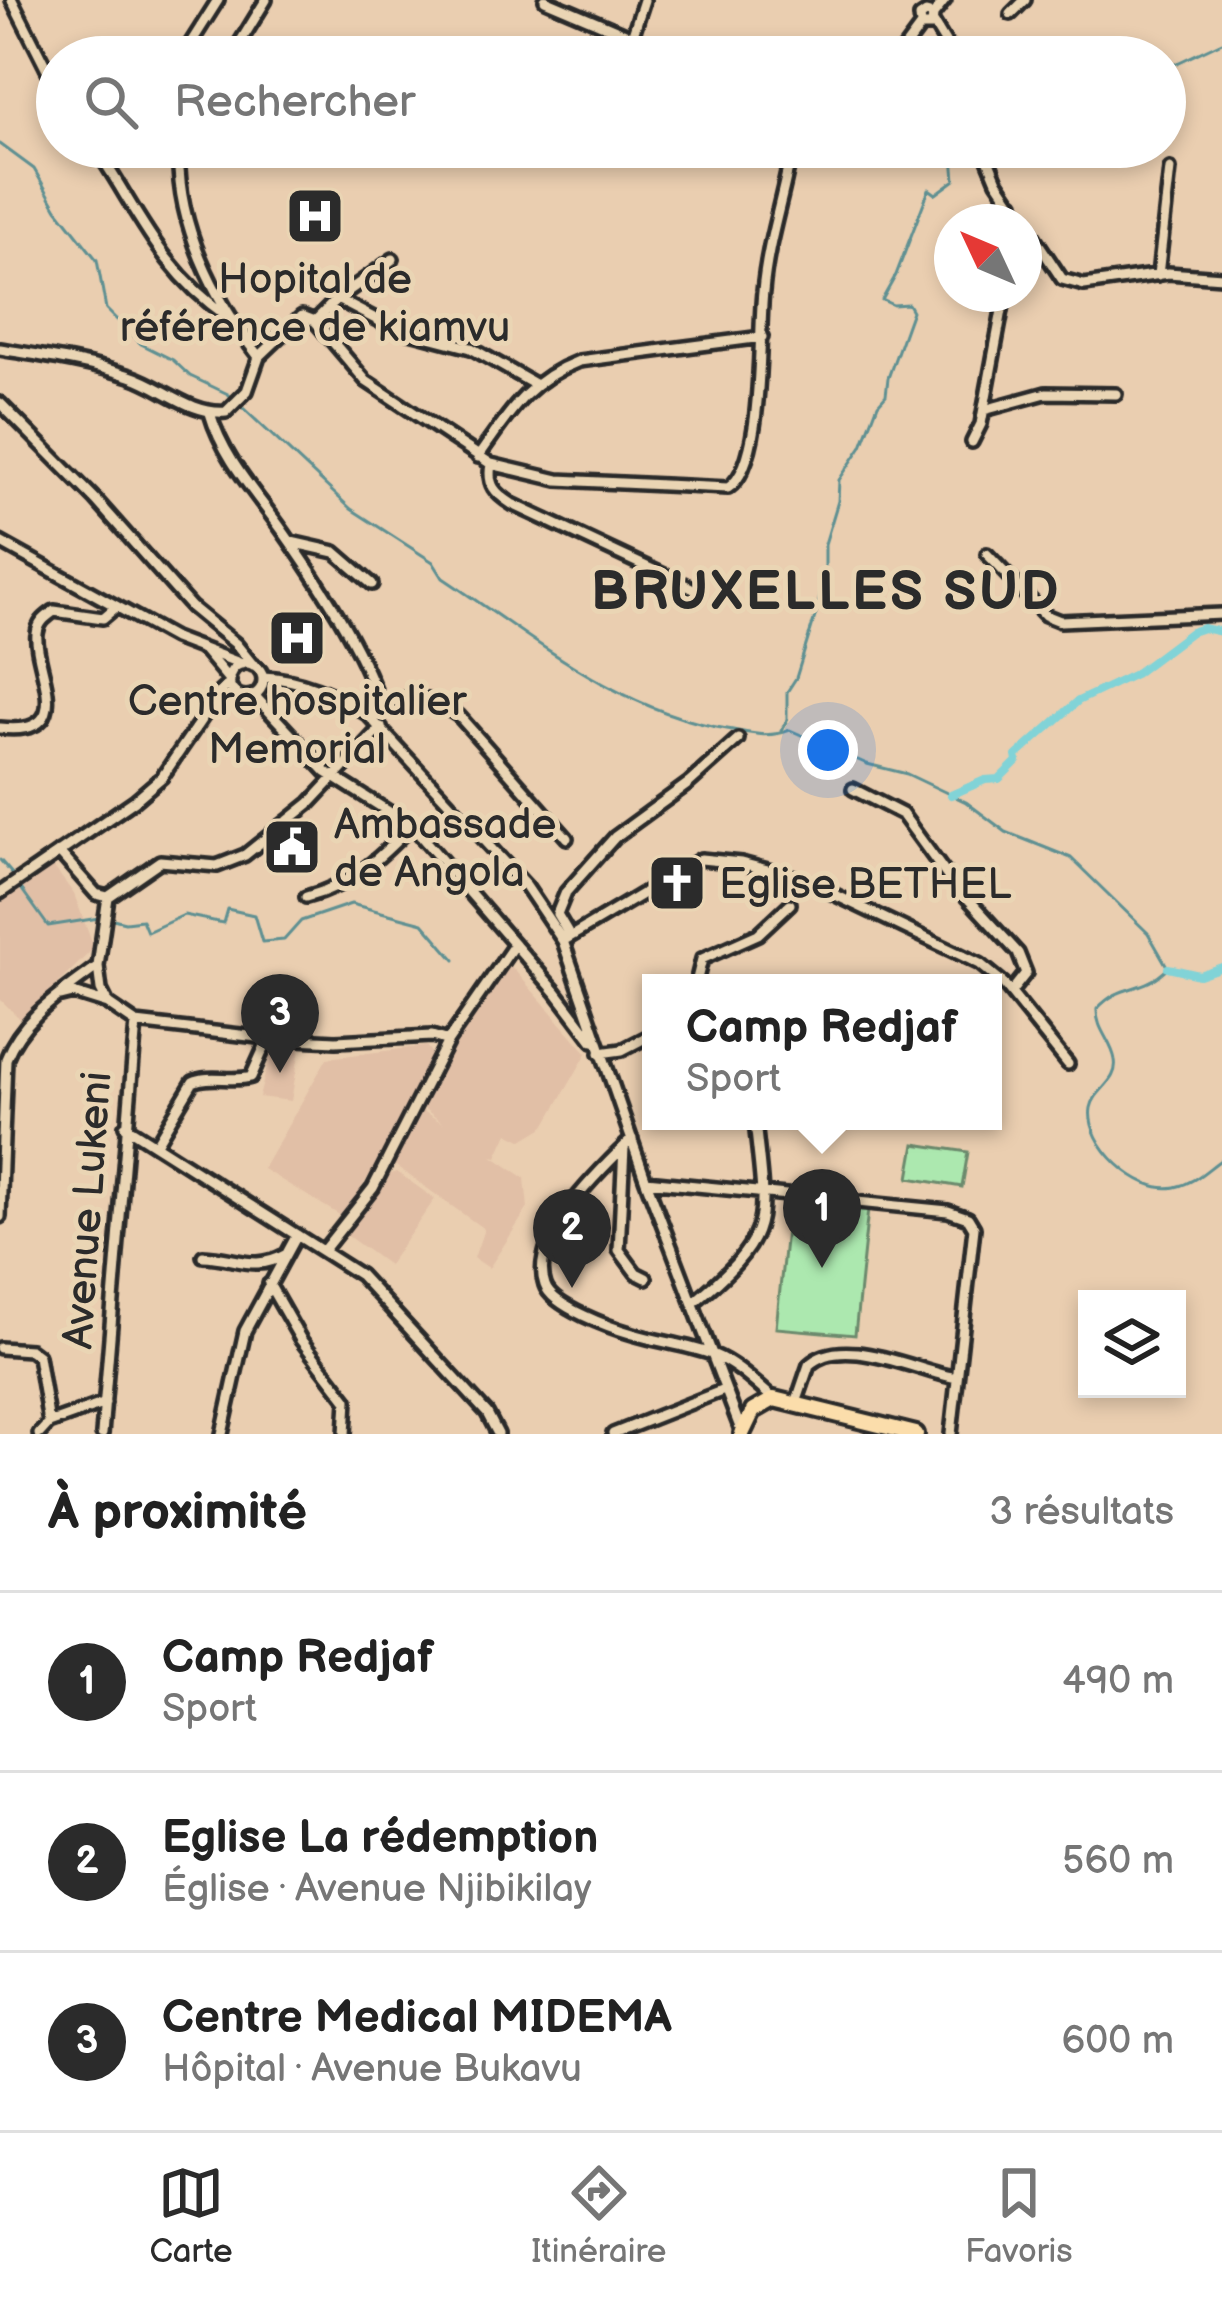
<!DOCTYPE html>
<html lang="fr">
<head>
<meta charset="utf-8">
<style>
  :root { --surface:#fff; --page:#f6f6f6; --text:#222; --muted:#767676; --line:#e0e0e0; --accent:#2b2b2b }
  body { margin:0; font-family:"Balsamiq Sans",sans-serif; background:var(--page); color:var(--text) }
  .controls { position:absolute; right:36px; bottom:36px; display:grid; overflow:hidden; border-radius:0px; box-shadow:0 6px 18px #0003 }
  .controls button { width:108px; height:108px; display:grid; place-items:center; padding:0; border:0; border-bottom:3px solid var(--line); background:var(--surface); color:var(--text); font:60px sans-serif }
  .compass { position:absolute; left:934px; top:204px; width:108px; height:108px; border-radius:50%; background:var(--surface); box-shadow:0 6px 18px #0003; rotate:314deg }
  .you { position:absolute; left:828px; top:750px; width:42px; height:42px; margin:-30px; border:9px solid #fff; border-radius:50%; background:#1a73e8; box-shadow:0 0 0 18px #1a73e833 }
  .badge { display:grid; place-items:center; width:78px; height:78px; border-radius:50%; background:var(--accent); color:#fff; font-size:39px; font-weight:700 }
  .pin { position:absolute; translate:-50% -99px; filter:drop-shadow(0 3px 6px #0008) }
  .pin::after { content:''; position:absolute; top:63px; width:42px; height:36px; background:inherit; clip-path:polygon(0 0,100% 0,50% 100%) }
  .popup { position:absolute; left:642px; top:974px; width:360px; height:156px; box-sizing:border-box; display:grid; place-content:center; border-radius:0px; background:var(--surface); filter:drop-shadow(0 3px 9px #0005); font-size:39px; white-space:nowrap; color:var(--muted) }
  .popup b { font-size:45px; color:var(--text) }
  .popup::after { content:''; position:absolute; left:50%; top:100%; margin-left:-24px; border:24px solid transparent; border-top-color:var(--surface) }
  .list { margin:0; padding:0; list-style:none }
  h2 { display:flex; justify-content:space-between; align-items:center; height:156px; margin:0; padding:0 48px; font-size:51px }
  h2 small { font-size:39px; font-weight:400; color:var(--muted) }
  .list li { display:grid; grid-template-columns:78px 1fr auto; gap:36px; align-items:center; box-sizing:border-box; height:180px; padding:0 48px; border-top:3px solid var(--line) }
  .list b { display:block; font-size:45px; white-space:nowrap }
  .list p { margin:0; font-size:39px; white-space:nowrap; color:var(--muted) }
  .list em { font-size:39px; font-style:normal; color:var(--muted) }
  .icon { flex:none; width:66px; height:66px; fill:none; stroke:currentColor; stroke-width:2; stroke-linecap:round; stroke-linejoin:round }
  .map { position:relative; flex:none; width:1222px; height:1434px; overflow:hidden }
  .search { position:absolute; background:var(--surface); box-shadow:0 6px 18px #0003; left:36px; right:36px; top:36px; height:132px; display:flex; align-items:center; gap:30px; box-sizing:border-box; padding:0 42px; border-radius:66px; color:var(--muted); font-size:45px }
  .sheet { height:696px; background:var(--surface) }
  nav { display:flex; justify-content:space-around; align-items:center; box-sizing:border-box; height:168px; border-top:3px solid var(--line); background:var(--surface); font-size:33px; color:var(--muted) }
  nav a { display:grid; justify-items:center; gap:6px }
  nav .on { color:var(--accent) }
  .map>svg:first-child { display:block }
</style>
</head>
<body>
<div class="map">
<svg width="1222" height="1434" viewBox="0 0 1222 1434">
  <rect width="100%" height="100%" fill="#eaceb0"/>
  <filter id="ink" filterUnits="userSpaceOnUse"><feTurbulence type="fractalNoise" baseFrequency=".00833" numOctaves="2"/><feDisplacementMap in="SourceGraphic" scale="24" xChannelSelector="R" yChannelSelector="G"/><feConvolveMatrix kernelMatrix="1 2 1 2 8 2 1 2 1" color-interpolation-filters="sRGB"/></filter>
  <g filter="url(#ink)">
    <path fill="#e1bfa6" d="M 298,190 L 327,190 L 324,205 L 330,207 L 329,219 L 323,248 L 297,246 L 300,214 L 292,211 Z
      M 50,862 L 74,894 L 94,948 L 21,1020 L 0,999 L 0,901 Z
      M 510,965 L 587,1053 L 545,1126 L 522,1140 L 508,1133 L 497,1157 L 492,1156 L 525,1178 L 528,1208 L 489,1268 L 474,1258 L 484,1229 L 389,1161 L 418,1108 L 444,1124 L 421,1106 L 457,1037 Z
      M 273,1045 L 300,1049 L 291,1101 L 259,1097 Z
      M 426,1046 L 433,1055 L 387,1147 L 343,1217 L 263,1169 L 327,1058 Z
      M 397,1172 L 435,1199 L 388,1265 L 345,1234 L 387,1175 Z"/>
    <path fill="#ace8af" stroke="#6c8a6d" stroke-width="3" d="M 915,1144 L 968,1152 L 962,1187 L 909,1178 Z
      M 789,1201 L 868,1209 L 855,1335 L 776,1328 Z"/>
    <g fill="none" stroke-linecap="round" stroke-linejoin="round">
      <path stroke="#5f9092" stroke-width="3" d="M 1165,74 L 1173,65 L 1222,42
        M 0,144 L 34,169 L 57,209 L 97,260 L 106,309 L 141,344 L 173,360 L 190,376 L 228,394 L 351,509 L 433,562 L 443,578 C 532,637 618,711 727,729 C 750,733 767,739 790,730 L 867,764 L 907,774 L 966,802 L 1006,832 L 1071,858 L 1148,933 L 1168,968 C 1141,995 1123,981 1097,1009 C 1096,1030 1112,1041 1115,1060 C 1119,1082 1094,1090 1091,1108 C 1085,1144 1139,1195 1175,1187 C 1195,1183 1206,1170 1222,1159
        M 781,731 L 787,720 L 787,692 L 796,678 L 817,610 L 825,571 L 825,544 L 838,501 L 839,480 L 862,446 L 878,404 L 886,395 L 888,378 L 912,311 L 908,304 L 893,305 L 882,300 L 896,275 L 929,189 L 936,194 L 955,180 L 953,156 L 946,147
        M 0,860 L 14,876
        M 20,887 L 48,926 L 99,918
        M 109,918 L 125,922 L 142,920 L 147,932 L 184,915 L 223,923 L 227,909 L 254,915 L 262,942 L 284,940 L 301,921 L 351,904 L 423,923 L 455,960"/>
      <path stroke="#81d3d7" stroke-width="8" d="M 951,795 L 985,780 L 999,779 L 1017,761 L 1016,756 L 1078,701 L 1135,674 L 1191,632 L 1203,628 L 1222,632
        M 1168,968 L 1199,975 L 1222,967"/>
      <defs>
        <path id="minor" d="M 12,0 L 57,89
          M 545,0 L 632,37 L 624,57
          M 644,0 L 632,37 L 669,57
          M 1011,14 L 1025,0
          M 933,15 L 945,0
          M 934,24 L 954,57
          M 187,49 L 218,0
          M 231,57 L 266,0
          M 898,57 L 921,26 L 920,17 L 926,13 L 933,15 L 932,26 L 921,26
          M 95,147 C 138,211 161,271 227,316
          M 179,147 C 175,223 214,299 259,357
          M 983,147 L 997,181 L 1062,279 L 1084,285 L 1168,273 L 1222,277
          M 1012,222 L 1013,203
          M 1158,275 L 1170,169
          M 337,299 L 393,259
          M 315,321 L 337,299 L 391,327 L 471,348 L 534,384
          M 0,349 C 43,356 88,362 130,376 C 162,386 191,415 226,412 L 247,391 L 259,357 L 302,316 L 315,321 L 366,381 L 491,464 L 558,480 L 728,488 C 765,465 758,334 763,292 C 767,243 784,196 792,147
          M 0,403 L 96,500 L 191,607 L 236,644 L 253,665
          M 984,410 L 1046,393 L 1116,394
          M 210,413 C 223,458 255,492 282,530 C 320,584 360,644 381,706
          M 972,442 L 981,424 L 1005,294
          M 478,457 C 509,413 527,381 579,361 L 762,337
          M 491,464 C 487,485 495,493 512,504 L 694,589
          M 0,542 L 174,638 L 242,664
          M 291,542 L 335,552 L 372,584
          M 987,554 L 1045,615 L 1060,621 L 1222,614
          M 204,650 L 230,681
          M229 680a17 17 0 1 1 34 0a17 17 0 1 1-34 0Z
          M 263,677 C 298,678 338,695 367,714 L 526,886 L 563,941 L 646,1181 L 741,1430
          M 254,695 L 326,772 L 413,827 L 556,992 L 593,1041
          M 377,708 C 408,691 430,696 459,716 L 567,838
          M 381,727 L 310,803 L 245,855 L 217,866 L 160,861 L 108,897 L 98,966 L 101,990 L 108,1004 L 136,1023 L 258,1037 L 336,1041 L 432,1036 L 448,1041
          M 0,728 C 81,737 33,667 37,634 C 38,622 46,617 54,611 L 103,618 L 116,607
          M 853,789 L 902,814 L 948,877 L 1018,953 L 1026,973 L 1011,992
          M 59,852 L 96,894 L 108,897
          M 0,893 L 134,801 L 162,777 L 220,692 L 230,683
          M 306,897 C 352,885 379,859 411,826
          M 570,936 L 557,914 L 566,892 L 615,837 L 689,783 L 738,739
          M 563,941 L 701,859 L 741,863 L 802,879 L 980,964 L 1003,983 L 1068,1064
          M 696,983 L 702,959 L 758,934 L 790,904
          M 61,996 L 73,993 L 108,1004
          M 600,1053 L 622,1050 L 651,1035
          M 125,1126 L 360,1275 L 487,1413 L 498,1434
          M 632,1139 C 601,1169 528,1237 545,1285 C 552,1307 612,1328 633,1334 C 659,1342 688,1345 714,1355 C 736,1364 756,1384 774,1399
          M 156,1144 L 193,1082 C 208,1074 233,1082 251,1077 L 269,1037
          M 624,1147 L 619,1250 L 636,1273 L 646,1278
          M 646,1181 L 948,1211 L 968,1218 L 974,1228 L 951,1434
          M 0,1217 L 6,1059 C 22,1017 64,992 98,966
          M 323,1251 L 373,1188 L 448,1041 L 514,945
          M 203,1256 C 237,1257 254,1272 285,1255
          M 269,1284 L 301,1340 L 347,1400 L 345,1434
          M 693,1303 C 777,1233 765,1222 755,1121
          M 0,1348 L 30,1350 L 38,1356 L 49,1423 L 39,1434
          M 796,1403 L 809,1365 C 842,1333 916,1371 957,1378
          M 49,1423 L 105,1403
          M 102,1434 L 136,1023
          M 222,1434 L 245,1331 L 297,1235
          M 613,1434 L 724,1390"/>
        <path id="highway" d="M 742,1434 L 753,1411 L 774,1399 L 916,1434"/>
      </defs>
      <use href="#minor" stroke="#2b2b2b" stroke-width="18"/>
      <use href="#highway" stroke="#2b2b2b" stroke-width="22"/>
      <use href="#minor" stroke="#ead5b4" stroke-width="9"/>
      <use href="#highway" stroke="#fbddab" stroke-width="14"/>
    </g>
  </g>
  <defs>
    <symbol id="hospital-square" viewBox="-11 -11 22 22"><rect x="-9" y="-9" width="18" height="18" rx="4" fill="#2b2b2b" stroke="#ead5b4"/><path d="M-5-5h3v3.5h4V-5h3V5h-3V1.5h-4V5h-3Z" fill="#fff"/></symbol>
    <symbol id="civic-square" viewBox="-11 -11 22 22"><rect x="-9" y="-9" width="18" height="18" rx="4" fill="#2b2b2b" stroke="#ead5b4"/><path d="M-.6-6.5H3V-4.5H.6V-3L4-1V1h2V6H-6V1h2V-1L-.6-3ZM-1.2 2.5V6h2.4V2.5Z" fill="#fff"/></symbol>
    <symbol id="church-square" viewBox="-11 -11 22 22"><rect x="-9" y="-9" width="18" height="18" rx="4" fill="#2b2b2b" stroke="#ead5b4"/><path d="M-1.2-6h2.4v3.5h3.3v2.4h-3.3V6h-2.4V-.1h-3.3v-2.4h3.3Z" fill="#fff"/></symbol>
  </defs>
  <g fill-rule="evenodd">
    <use href="#hospital-square" x="282" y="183" width="66" height="66"/>
    <use href="#hospital-square" x="264" y="605" width="66" height="66"/>
    <use href="#civic-square" x="259" y="814" width="66" height="66"/>
    <use href="#church-square" x="644" y="850" width="66" height="66"/>
  </g>
  <g text-anchor="middle" stroke-width="10" stroke-linejoin="round" paint-order="stroke">
    <g font-size="42" fill="#2b2b2b" stroke="#ead5b4">
      <text x="315" y="293">Hopital de<tspan x="315" dy="48">référence de kiamvu</tspan></text>
      <text x="297" y="715">Centre hospitalier<tspan x="297" dy="48">Memorial</tspan></text>
      <text x="334" y="838" text-anchor="start">Ambassade<tspan x="334" dy="48">de Angola</tspan></text>
      <text x="719" y="898" text-anchor="start">Eglise BETHEL</text>
    </g>
    <g font-size="42" fill="#2b2b2b" stroke="#ead5b4">
      <text transform="translate(86 1210) rotate(-86)" y="15">Avenue Lukeni</text>
    </g>
    <g font-size="54" font-weight="bold" letter-spacing="3" fill="#2b2b2b" stroke="#ead5b4">
      <text x="826" y="609">BRUXELLES SUD</text>
    </g>
  </g>
</svg>
<div class="controls">
<button><svg class="icon" aria-label="layers" viewBox="0 0 24 24"><path d="M12 4l9 5-9 5-9-5zM3 14l9 5 9-5"/></svg></button>
</div>
<svg class="compass" viewBox="-18 -18 36 36"><path d="M0-13l5 13h-10z" fill="#e53935"/><path d="M0 13l5-13h-10z" fill="#767676"/></svg>
<div class="you"></div>
<div class="pin badge" style="left:822px;top:1268px">1</div>
<div class="popup"><b>Camp Redjaf</b>Sport</div>
<div class="pin badge" style="left:572px;top:1288px">2</div>
<div class="pin badge" style="left:280px;top:1073px">3</div>
<div class="search"><svg class="icon" aria-label="search" viewBox="0 0 24 24"><circle cx="10" cy="10" r="6"/><path d="M15 15l6 6"/></svg>Rechercher</div>
</div>
<section class="sheet">
<h2>À proximité<small>3 résultats</small></h2>
<ul class="list">
<li><span class="badge">1</span><div><b>Camp Redjaf</b><p>Sport</p></div><em>490 m</em></li>
<li><span class="badge">2</span><div><b>Eglise La rédemption</b><p>Église · Avenue Njibikilay</p></div><em>560 m</em></li>
<li><span class="badge">3</span><div><b>Centre Medical MIDEMA</b><p>Hôpital · Avenue Bukavu</p></div><em>600 m</em></li>
</ul>
</section>
<nav>
<a class="on"><svg class="icon" aria-label="map" viewBox="0 0 24 24"><path d="M3 6l6-2 6 2 6-2v14l-6 2-6-2-6 2zM9 4v14M15 6v14"/></svg>Carte</a>
<a><svg class="icon" aria-label="directions" viewBox="0 0 24 24"><path d="M12 3l9 9-9 9-9-9zM9 14v-3h6M13 9l2 2-2 2"/></svg>Itinéraire</a>
<a><svg class="icon" aria-label="saved" viewBox="0 0 24 24"><path d="M7 4h10v16l-5-4-5 4z"/></svg>Favoris</a>
</nav>
</body>
</html>
